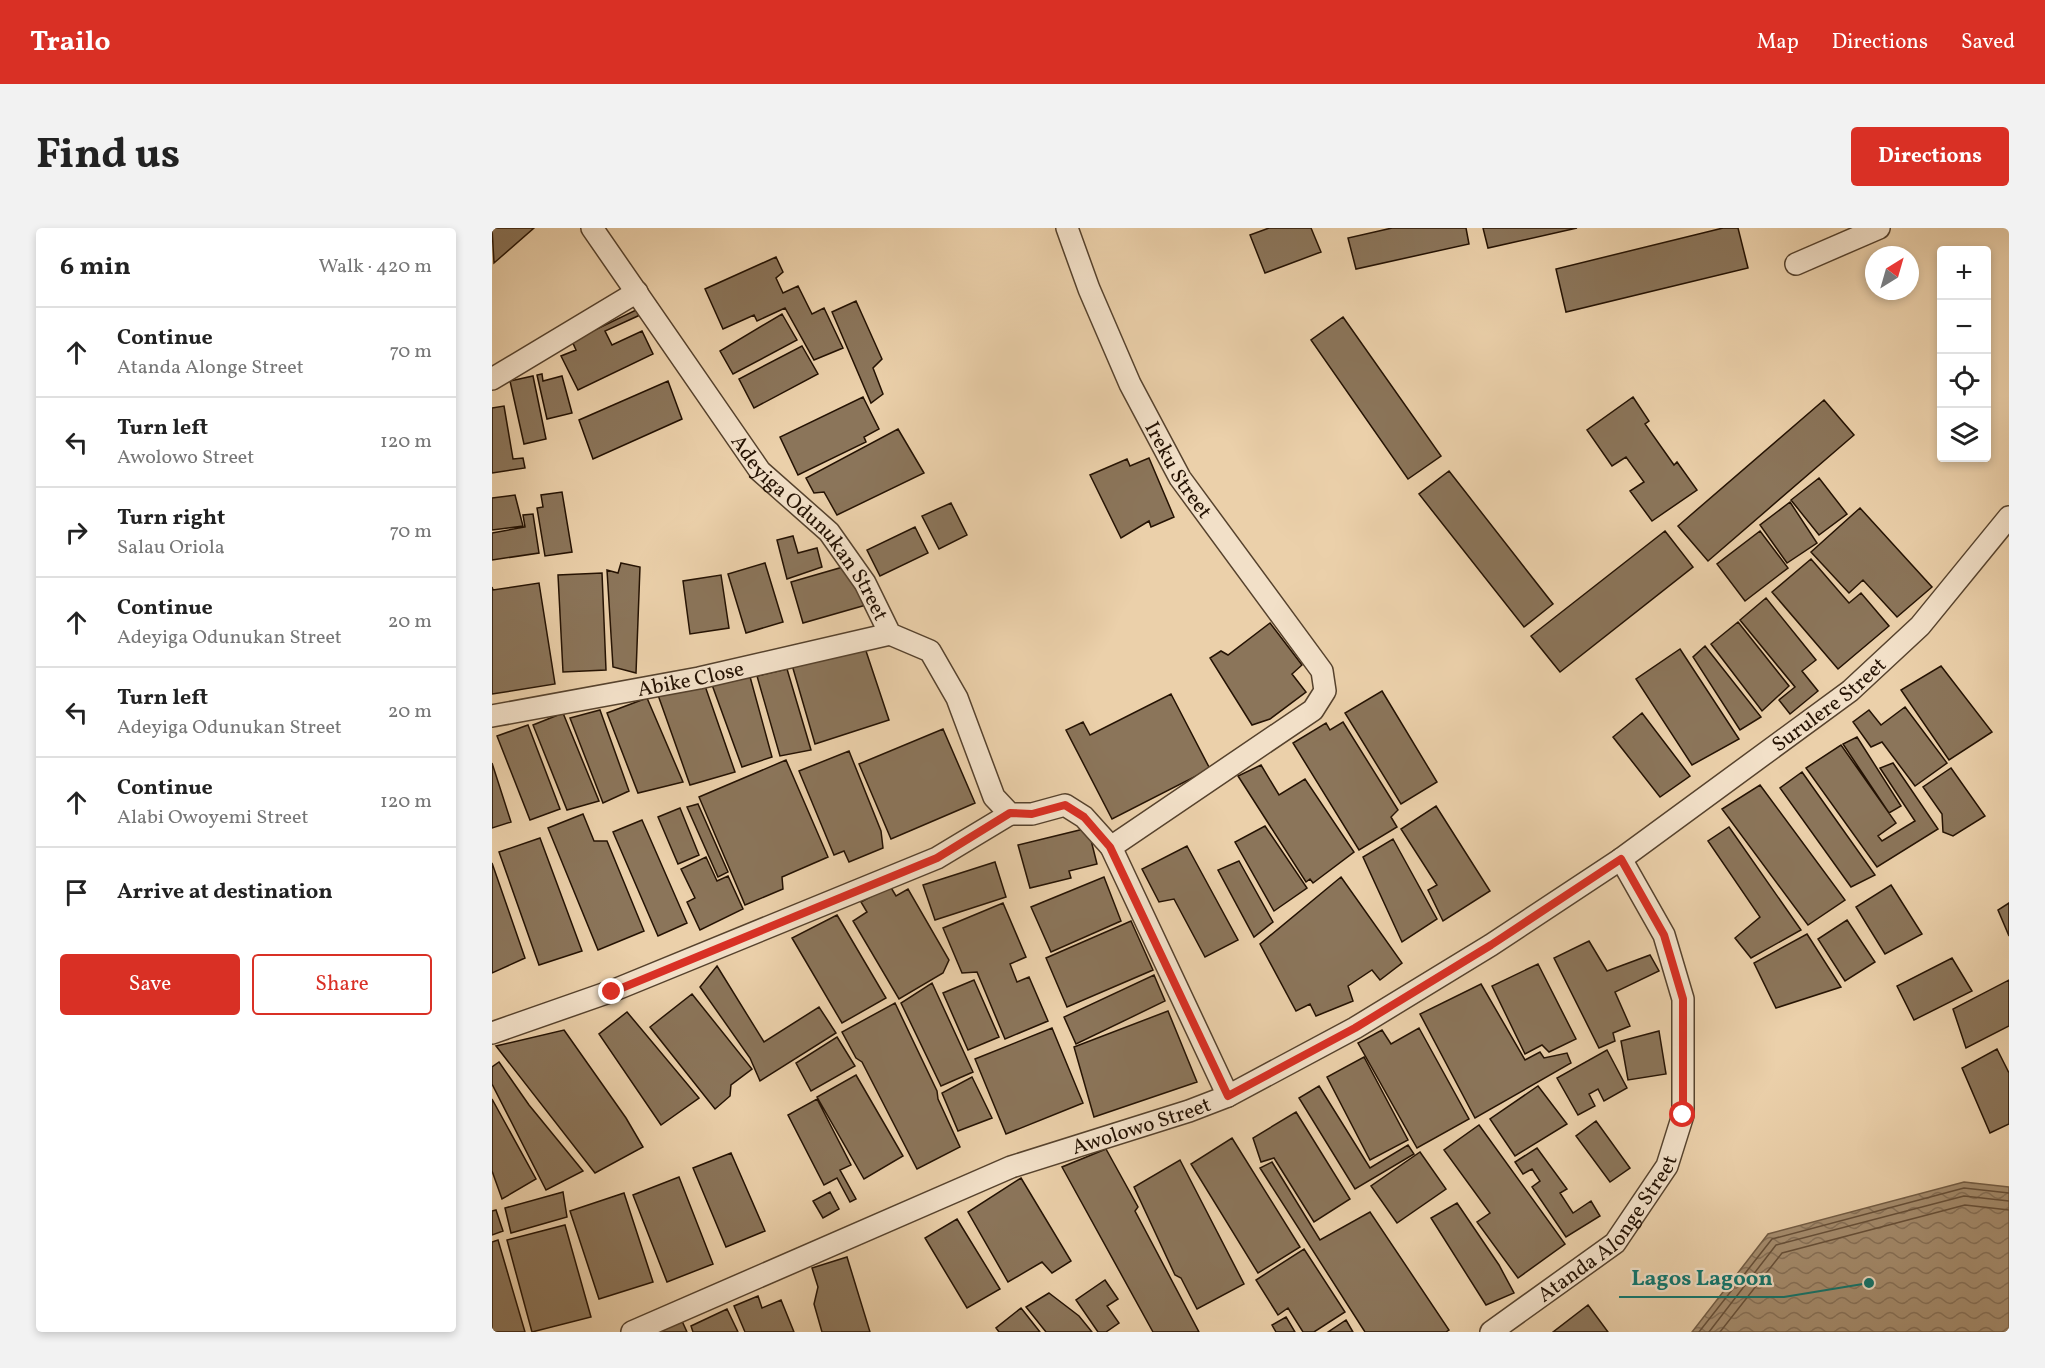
<!DOCTYPE html>
<html lang="en">
<head>
<meta charset="utf-8">
<style>
  :root { --surface:#fff; --page:#f2f2f2; --text:#222; --muted:#767676; --line:#e0e0e0; --accent:#d93025 }
  body { margin:0; font-family:Vollkorn,serif; background:var(--page); color:var(--text) }
  .controls { position:absolute; right:18px; top:18px; display:grid; overflow:hidden; border-radius:6px; box-shadow:0 3px 9px #0003 }
  .controls button { width:54px; height:54px; display:grid; place-items:center; padding:0; border:0; border-bottom:2px solid var(--line); background:var(--surface); color:var(--text); font:30px sans-serif }
  .compass { position:absolute; left:1373px; top:18px; width:54px; height:54px; border-radius:50%; background:var(--surface); box-shadow:0 3px 9px #0003; rotate:37deg }
  .stop { position:absolute; width:18px; height:18px; margin:-14px; border:4px solid #d93025; border-radius:50%; background:#fff }
  .stop.end { background:#d93025; border-color:#fff; box-shadow:0 2px 6px #0008 }
  .list { margin:0; padding:0; list-style:none }
  h2 { display:flex; justify-content:space-between; align-items:center; height:78px; margin:0; padding:0 24px; font-size:26px }
  h2 small { font-size:20px; font-weight:400; color:var(--muted) }
  .list li { display:grid; grid-template-columns:39px 1fr auto; gap:18px; align-items:center; box-sizing:border-box; height:90px; padding:0 24px; border-top:2px solid var(--line) }
  .list b { display:block; font-size:22px; white-space:nowrap }
  .list p { margin:0; font-size:20px; white-space:nowrap; color:var(--muted) }
  .list em { font-size:20px; font-style:normal; color:var(--muted) }
  .actions { display:flex; gap:12px; padding:18px 24px }
  .actions a { flex:1; padding:14px 0; border:2px solid var(--accent); border-radius:6px; text-align:center; font-size:21px; color:var(--accent) }
  .actions .main { background:var(--accent); color:#fff }
  .icon { flex:none; width:33px; height:33px; fill:none; stroke:currentColor; stroke-width:2; stroke-linecap:round; stroke-linejoin:round }
  .map { position:relative; flex:none; width:1517px; height:1104px; overflow:hidden; border-radius:6px }
  header { display:flex; align-items:center; gap:36px; box-sizing:border-box; height:84px; padding:0 30px; background:var(--accent); color:#fff }
  header strong { font-size:28px }
  nav { display:flex; gap:33px; margin-inline-start:auto; font-size:21px }
  .intro { display:flex; align-items:center; justify-content:space-between; box-sizing:border-box; height:144px; padding:0 36px }
  h1 { margin:0; font-size:42px }
  .button { padding:15px 27px; border-radius:6px; background:var(--accent); color:#fff; font-size:21px; font-weight:700 }
  main { display:flex; gap:36px; padding:0 36px }
  aside { flex:1; background:var(--surface); border-radius:6px; box-shadow:0 3px 9px #0003 }
  .map>svg:first-child { display:block }
</style>
</head>
<body>
<header>
<strong>Trailo</strong>
<nav><a>Map</a><a>Directions</a><a>Saved</a></nav>
</header>
<div class="intro"><h1>Find us</h1><a class="button">Directions</a></div>
<main>
<aside>
<h2>6 min<small>Walk · 420 m</small></h2>
<ul class="list">
<li><svg class="icon" aria-label="ahead" viewBox="0 0 24 24"><path d="M12 20V5M6 11l6-6 6 6"/></svg><div><b>Continue</b><p>Atanda Alonge Street</p></div><em>70 m</em></li>
<li><svg class="icon" aria-label="left" viewBox="0 0 24 24"><path d="M17 20v-9H6M10 6l-5 5 5 5"/></svg><div><b>Turn left</b><p>Awolowo Street</p></div><em>120 m</em></li>
<li><svg class="icon" aria-label="right" viewBox="0 0 24 24"><path d="M7 20v-9h11M14 6l5 5-5 5"/></svg><div><b>Turn right</b><p>Salau Oriola</p></div><em>70 m</em></li>
<li><svg class="icon" aria-label="ahead" viewBox="0 0 24 24"><path d="M12 20V5M6 11l6-6 6 6"/></svg><div><b>Continue</b><p>Adeyiga Odunukan Street</p></div><em>20 m</em></li>
<li><svg class="icon" aria-label="left" viewBox="0 0 24 24"><path d="M17 20v-9H6M10 6l-5 5 5 5"/></svg><div><b>Turn left</b><p>Adeyiga Odunukan Street</p></div><em>20 m</em></li>
<li><svg class="icon" aria-label="ahead" viewBox="0 0 24 24"><path d="M12 20V5M6 11l6-6 6 6"/></svg><div><b>Continue</b><p>Alabi Owoyemi Street</p></div><em>120 m</em></li>
<li><svg class="icon" aria-label="arrive" viewBox="0 0 24 24"><path d="M6 21V4h12l-3 4 3 4H6"/></svg><div><b>Arrive at destination</b></div></li>
</ul>
<div class="actions"><a class="main">Save</a><a>Share</a></div>
</aside>
<div class="map">
<svg width="1517" height="1104" viewBox="0 0 1517 1104">
  <defs>
    <pattern id="water-waves" width="16" height="10" patternUnits="userSpaceOnUse" patternTransform="scale(1.5)"><rect width="16" height="10" fill="#a78f71"/><path d="M0 5q4-4 8 0t8 0" fill="none" stroke="#88735b"/></pattern>
  </defs>
  <rect width="100%" height="100%" fill="#ebd0aa"/>
  <filter id="stains"><feTurbulence type="fractalNoise" baseFrequency=".00333" numOctaves="4"/><feColorMatrix values="0 0 0 0 .2 0 0 0 0 .09 0 0 0 0 .02 0 0 0 .5 -.17"/></filter>
  <radialGradient id="worn" r=".72"><stop offset=".6" stop-color="#630" stop-opacity="0"/><stop offset="1" stop-color="#630" stop-opacity=".3"/></radialGradient>
  <path fill="url(#water-waves)" stroke="#735d45" stroke-width="1.5" d="M 1472,954 L 1517,959 L 1517,1104 L 1200,1104 L 1276,1006 Z"/>
  <g fill="none" stroke-linecap="round" stroke-linejoin="round">
    <path stroke="#66503a" stroke-width="1.5" d="M 1207,1104 L 1280,1011 L 1472,960 L 1517,965
      M 1217,1104 L 1284,1017 L 1472,968 L 1517,973
      M 1228,1104 L 1290,1025 L 1473,977 L 1517,982"/>
  </g>
  <path fill="#8b755a" stroke="#241203" stroke-width="1.5" d="M 0,0 L 42,0 L 2,35 Z
    M 777,0 L 819,0 L 829,24 L 773,45 L 758,7 Z
    M 900,0 L 974,0 L 977,16 L 864,41 L 856,10 Z
    M 991,0 L 1085,0 L 996,20 Z
    M 1231,0 L 1246,0 L 1256,40 L 1074,84 L 1064,41 Z
    M 284,29 L 291,44 L 284,50 L 291,65 L 306,58 L 320,86 L 332,80 L 351,120 L 322,132 L 293,80 L 265,93 L 262,87 L 231,101 L 213,61 Z
    M 364,73 L 390,131 L 381,140 L 391,166 L 379,175 L 340,84 Z
    M 146,81 L 148,87 L 113,103 L 120,117 L 150,103 L 161,126 L 86,162 L 69,128 L 84,122 L 80,113 Z
    M 290,86 L 305,112 L 241,146 L 228,123 Z
    M 851,89 L 949,228 L 916,251 L 819,112 Z
    M 310,118 L 326,146 L 262,180 L 247,151 Z
    M 50,146 L 51,153 L 70,148 L 80,185 L 55,191 L 45,147 Z
    M 41,148 L 54,211 L 32,216 L 18,153 Z
    M 176,153 L 190,191 L 101,231 L 87,192 Z
    M 371,169 L 387,201 L 372,209 L 374,214 L 306,247 L 288,209 Z
    M 1141,169 L 1157,193 L 1153,196 L 1182,237 L 1185,234 L 1205,262 L 1160,293 L 1138,263 L 1152,254 L 1134,229 L 1120,238 L 1095,202 Z
    M 1332,172 L 1362,207 L 1216,333 L 1186,298 Z
    M 12,178 L 21,231 L 31,230 L 33,240 L 0,245 L 0,180 Z
    M 406,201 L 432,245 L 345,287 L 332,264 L 322,265 L 314,250 Z
    M 657,230 L 682,289 L 659,299 L 657,293 L 629,310 L 598,247 L 635,231 L 638,238 Z
    M 957,243 L 1061,376 L 1032,399 L 927,266 Z
    M 1327,250 L 1355,286 L 1327,307 L 1299,272 Z
    M 70,264 L 80,324 L 53,328 L 45,280 L 51,279 L 49,267 Z
    M 23,267 L 31,298 L 0,302 L 0,270 Z
    M 1298,274 L 1325,315 L 1295,335 L 1268,297 Z
    M 459,275 L 475,307 L 447,321 L 430,288 Z
    M 1368,280 L 1440,359 L 1405,389 L 1371,352 L 1357,365 L 1319,324 Z
    M 41,286 L 47,325 L 0,332 L 0,305 L 33,299 L 31,287 Z
    M 423,299 L 436,325 L 388,348 L 375,322 Z
    M 1173,303 L 1201,339 L 1068,444 L 1039,408 Z
    M 1268,303 L 1296,340 L 1253,373 L 1225,336 Z
    M 301,308 L 306,325 L 325,320 L 330,339 L 295,351 L 285,312 Z
    M 1319,331 L 1357,375 L 1369,365 L 1397,398 L 1346,441 L 1280,364 Z
    M 129,335 L 148,339 L 144,445 L 121,439 L 115,342 L 126,345 Z
    M 273,335 L 291,394 L 254,405 L 236,346 Z
    M 351,339 L 374,377 L 311,395 L 299,354 Z
    M 110,345 L 114,442 L 71,444 L 66,347 Z
    M 229,347 L 237,400 L 198,406 L 191,353 Z
    M 47,355 L 63,456 L 0,466 L 0,359 L 1,362 Z
    M 1274,370 L 1324,432 L 1310,443 L 1326,463 L 1298,486 L 1287,472 L 1303,459 L 1248,392 Z
    M 1246,394 L 1297,458 L 1270,483 L 1219,416 Z
    M 778,395 L 810,437 L 800,446 L 814,464 L 778,491 L 760,497 L 718,430 L 729,423 L 736,427 Z
    M 372,417 L 397,492 L 323,516 L 300,437 Z
    M 1213,418 L 1269,489 L 1248,502 L 1201,429 Z
    M 1188,421 L 1247,511 L 1200,537 L 1144,451 Z
    M 1449,438 L 1500,504 L 1457,532 L 1409,462 Z
    M 295,441 L 319,522 L 288,528 L 265,448 Z
    M 257,445 L 280,529 L 250,539 L 219,454 Z
    M 212,455 L 243,544 L 198,557 L 166,467 Z
    M 890,463 L 945,554 L 909,576 L 853,485 Z
    M 679,466 L 718,541 L 620,591 L 574,502 L 591,494 L 598,507 Z
    M 155,470 L 191,554 L 146,565 L 115,485 Z
    M 1413,479 L 1455,535 L 1423,558 L 1390,514 L 1379,519 L 1361,494 L 1377,482 L 1389,497 Z
    M 108,482 L 137,563 L 111,575 L 78,490 Z
    M 71,485 L 107,573 L 75,582 L 41,497 Z
    M 1150,485 L 1198,548 L 1168,569 L 1121,509 Z
    M 851,494 L 906,582 L 899,589 L 905,599 L 867,622 L 801,515 L 834,495 L 838,502 Z
    M 36,497 L 68,581 L 38,592 L 5,508 Z
    M 451,501 L 483,575 L 399,611 L 367,536 Z
    M 1365,509 L 1409,578 L 1397,585 L 1351,516 Z
    M 1349,517 L 1404,595 L 1386,608 L 1390,613 L 1423,593 L 1388,540 L 1401,535 L 1446,601 L 1385,639 L 1314,540 Z
    M 357,523 L 389,603 L 391,620 L 357,634 L 352,623 L 342,627 L 307,543 Z
    M 294,532 L 336,629 L 290,649 L 291,661 L 253,677 L 207,569 Z
    M 0,535 L 19,594 L 0,600 Z
    M 769,537 L 787,567 L 813,551 L 862,624 L 821,655 L 818,651 L 814,654 L 746,548 Z
    M 1459,540 L 1493,588 L 1461,608 L 1451,604 L 1450,586 L 1431,559 Z
    M 1310,544 L 1383,647 L 1359,659 L 1288,560 Z
    M 1268,557 L 1353,672 L 1316,697 L 1230,581 Z
    M 206,576 L 236,644 L 226,649 L 195,579 Z
    M 944,578 L 998,663 L 951,693 L 936,662 L 945,657 L 909,601 Z
    M 188,580 L 207,627 L 186,636 L 166,589 Z
    M 91,586 L 102,613 L 115,613 L 152,703 L 106,722 L 56,600 Z
    M 150,592 L 195,695 L 166,708 L 121,604 Z
    M 773,598 L 815,660 L 782,683 L 743,614 Z
    M 1237,599 L 1309,702 L 1259,730 L 1243,710 L 1268,689 L 1216,613 Z
    M 596,600 L 605,636 L 577,643 L 579,650 L 538,660 L 526,617 Z
    M 48,610 L 90,723 L 47,737 L 7,624 Z
    M 901,611 L 945,691 L 910,714 L 871,629 Z
    M 695,618 L 746,712 L 713,729 L 682,671 L 667,674 L 650,641 Z
    M 214,629 L 225,653 L 236,648 L 251,681 L 208,702 L 195,674 L 203,670 L 189,641 Z
    M 747,633 L 781,694 L 762,709 L 726,642 Z
    M 503,634 L 514,669 L 443,692 L 431,657 Z
    M 0,635 L 33,730 L 0,745 Z
    M 612,649 L 629,693 L 559,724 L 539,679 Z
    M 849,649 L 910,735 L 888,752 L 880,742 L 856,758 L 861,773 L 824,788 L 818,776 L 804,783 L 768,716 Z
    M 1399,657 L 1430,706 L 1393,726 L 1364,679 Z
    M 398,658 L 404,668 L 416,661 L 457,732 L 451,745 L 407,771 L 361,693 L 375,684 L 369,674 Z
    M 511,675 L 534,729 L 518,736 L 525,754 L 537,749 L 556,793 L 513,811 L 485,744 L 470,745 L 451,700 Z
    M 1517,675 L 1517,708 L 1506,682 Z
    M 345,687 L 394,770 L 350,795 L 300,710 Z
    M 1355,692 L 1383,734 L 1353,753 L 1326,711 Z
    M 639,693 L 661,742 L 575,779 L 554,730 Z
    M 1315,706 L 1349,759 L 1284,780 L 1262,735 Z
    M 1097,713 L 1115,743 L 1158,727 L 1167,743 L 1123,764 L 1138,798 L 1121,805 L 1123,813 L 1107,820 L 1062,730 Z
    M 1460,730 L 1480,763 L 1422,792 L 1405,758 Z
    M 1046,736 L 1084,811 L 1057,824 L 1050,817 L 1033,826 L 1000,758 Z
    M 225,738 L 272,814 L 327,779 L 344,805 L 268,853 L 258,830 L 208,759 Z
    M 662,747 L 673,773 L 584,816 L 572,789 Z
    M 482,752 L 507,809 L 476,822 L 451,765 Z
    M 1517,752 L 1517,798 L 1474,820 L 1461,781 Z
    M 440,755 L 481,844 L 449,858 L 409,775 Z
    M 989,756 L 1033,832 L 1048,824 L 1052,830 L 1075,825 L 1079,835 L 983,890 L 928,786 Z
    M 200,766 L 260,841 L 239,857 L 238,868 L 223,881 L 158,799 Z
    M 403,775 L 445,863 L 446,871 L 468,919 L 425,941 L 370,834 L 364,830 L 350,804 Z
    M 676,783 L 705,854 L 602,889 L 582,819 Z
    M 135,784 L 207,870 L 169,897 L 107,806 Z
    M 560,800 L 591,875 L 514,906 L 483,831 Z
    M 927,800 L 977,891 L 925,920 L 866,815 L 890,802 L 899,816 Z
    M 72,802 L 134,890 L 151,919 L 103,945 L 4,818 Z
    M 1167,803 L 1174,846 L 1136,852 L 1129,813 Z
    M 345,809 L 363,838 L 319,863 L 304,835 Z
    M 1505,821 L 1517,845 L 1517,896 L 1498,905 L 1470,840 Z
    M 1115,822 L 1135,860 L 1112,873 L 1106,861 L 1097,866 L 1103,878 L 1086,887 L 1065,850 Z
    M 872,829 L 916,912 L 878,932 L 835,849 Z
    M 7,834 L 37,877 L 91,943 L 54,962 L 0,856 L 0,839 Z
    M 364,847 L 411,928 L 372,951 L 325,869 Z
    M 480,849 L 500,890 L 466,903 L 450,865 Z
    M 827,858 L 878,940 L 916,917 L 922,926 L 863,961 L 807,870 Z
    M 1046,858 L 1075,896 L 1023,928 L 998,891 Z
    M 0,871 L 44,951 L 10,971 L 0,943 Z
    M 325,871 L 359,937 L 348,942 L 364,971 L 358,974 L 345,950 L 332,957 L 296,887 Z
    M 804,884 L 858,971 L 822,994 L 782,930 L 769,934 L 761,910 Z
    M 1104,893 L 1138,940 L 1118,954 L 1084,908 Z
    M 987,897 L 1073,1016 L 1026,1050 L 985,994 L 998,985 L 952,922 Z
    M 740,910 L 808,1019 L 766,1045 L 699,936 Z
    M 1045,920 L 1075,961 L 1068,965 L 1081,985 L 1099,973 L 1108,988 L 1074,1009 L 1040,959 L 1048,953 L 1040,941 L 1031,946 L 1023,934 Z
    M 614,921 L 646,979 L 643,983 L 707,1104 L 661,1104 L 570,939 Z
    M 928,924 L 954,961 L 905,995 L 879,958 Z
    M 239,925 L 273,1003 L 234,1019 L 201,940 Z
    M 688,932 L 752,1056 L 705,1081 L 689,1050 L 683,1047 L 642,959 Z
    M 780,934 L 828,1012 L 878,984 L 957,1102 L 954,1104 L 873,1104 L 768,940 Z
    M 187,949 L 221,1036 L 175,1054 L 141,967 Z
    M 529,950 L 579,1033 L 560,1045 L 550,1034 L 516,1054 L 476,984 Z
    M 71,964 L 75,989 L 19,1005 L 13,980 Z
    M 338,964 L 347,981 L 331,990 L 321,973 Z
    M 132,965 L 161,1054 L 107,1071 L 78,983 Z
    M 965,975 L 1007,1037 L 1022,1065 L 994,1077 L 939,990 Z
    M 4,982 L 11,1003 L 0,1007 L 0,983 Z
    M 465,991 L 508,1061 L 475,1080 L 433,1010 Z
    M 73,997 L 99,1089 L 40,1104 L 15,1012 Z
    M 6,1012 L 33,1104 L 0,1104 L 0,1014 Z
    M 812,1021 L 853,1084 L 822,1104 L 811,1104 L 796,1080 L 786,1087 L 764,1052 Z
    M 355,1029 L 378,1104 L 330,1104 L 322,1076 L 326,1059 L 320,1040 Z
    M 613,1052 L 626,1071 L 615,1078 L 627,1095 L 614,1104 L 606,1104 L 584,1072 Z
    M 557,1065 L 587,1088 L 600,1104 L 554,1104 L 534,1079 Z
    M 266,1068 L 270,1080 L 289,1072 L 302,1104 L 253,1104 L 242,1078 Z
    M 1096,1077 L 1116,1104 L 1061,1104 Z
    M 529,1080 L 548,1104 L 507,1104 L 504,1100 Z
    M 235,1081 L 246,1104 L 201,1104 L 199,1098 Z
    M 794,1089 L 803,1104 L 784,1104 L 780,1097 Z
    M 854,1092 L 861,1104 L 836,1104 Z
    M 190,1093 L 195,1104 L 165,1104 Z"/>
  <g fill="none" stroke-linecap="round" stroke-linejoin="round">
    <defs>
      <g id="street">
        <path id="s1" d="M 100,0 L 268,243 L 337,304 L 373,355 L 398,406 L 438,423 L 465,470 L 502,569 L 518,586 L 540,586 L 573,577 L 592,589 L 619,619 L 736,868"/>
        <path id="s2" d="M 575,0 L 597,61 L 638,156 L 688,250 L 830,443 L 833,463 L 821,482 L 619,619"/>
        <path d="M 1304,36 L 1387,0"/>
        <path d="M 0,151 L 145,64"/>
        <path id="s3" d="M 0,488 L 207,450 L 398,406"/>
        <path d="M 0,805 L 120,763 L 445,630 L 518,586"/>
        <path id="s4" d="M 140,1104 L 519,939 L 697,883 L 736,868 L 863,800 L 999,717 L 1129,631 L 1358,463 L 1428,398 L 1517,289"/>
        <path id="s5" d="M 999,1104 L 1123,1015 L 1175,938 L 1191,887 L 1191,771 L 1172,707 L 1129,631"/>
      </g>
    </defs>
    <use href="#street" stroke="#56422d" stroke-width="24"/>
    <use href="#street" stroke="#f2e0c8" stroke-width="21"/>
  </g>
  <g fill="none" stroke-linecap="round" stroke-linejoin="round">
    <path stroke="#d93025" stroke-width="8" d="M 120,764 L 445,630 L 518,585 L 540,586 L 573,577 L 592,589 L 618,619 L 736,868 L 863,800 L 999,717 L 1129,631 L 1172,707 L 1191,771 L 1191,887"/>
  </g>
  <g text-anchor="middle" stroke-width="4.5" stroke-linejoin="round" paint-order="stroke">
    <g font-size="21" fill="#241203" stroke="#f2e0c8">
      <text dy="7" stroke="none"><textPath href="#s2" startOffset="267">Ireku Street</textPath></text>
      <text dy="7" stroke="none"><textPath href="#s1" startOffset="372">Adeyiga Odunukan Street</textPath></text>
      <text dy="7" stroke="none"><textPath href="#s3" startOffset="202">Abike Close</textPath></text>
      <text dy="7" stroke="none"><textPath href="#s4" startOffset="1360">Surulere Street</textPath></text>
      <text dy="7" stroke="none"><textPath href="#s4" startOffset="550">Awolowo Street</textPath></text>
      <text dy="7" stroke="none"><textPath href="#s5" startOffset="158">Atanda Alonge Street</textPath></text>
    </g>
  </g>
  <path fill="none" stroke="#0f766e" stroke-width="2" d="M1377 1055L1292 1069H1127"/>
  <circle fill="#0f766e" stroke="#f2e0c8" stroke-width="2" cx="1377" cy="1055" r="6"/>
  <g font-size="22" text-anchor="middle" font-weight="bold" fill="#0f766e" stroke="#f2e0c8" stroke-width="4.5" stroke-linejoin="round" paint-order="stroke">
    <text x="1210" y="1057">Lagos Lagoon</text>
  </g>
  <rect width="100%" height="100%" filter="url(#stains)"/>
  <rect width="100%" height="100%" fill="url(#worn)"/>
</svg>
<div class="controls">
<button>+</button>
<button>−</button>
<button><svg class="icon" aria-label="locate" viewBox="0 0 24 24"><circle cx="12" cy="12" r="6"/><path d="M12 2v4M12 18v4M2 12h4M18 12h4"/></svg></button>
<button><svg class="icon" aria-label="layers" viewBox="0 0 24 24"><path d="M12 4l9 5-9 5-9-5zM3 14l9 5 9-5"/></svg></button>
</div>
<svg class="compass" viewBox="-18 -18 36 36"><path d="M0-13l5 13h-10z" fill="#e53935"/><path d="M0 13l5-13h-10z" fill="#767676"/></svg>
<div class="stop" style="left:1191px;top:887px"></div>
<div class="stop end" style="left:120px;top:764px"></div>
</div>
</main>
</body>
</html>
